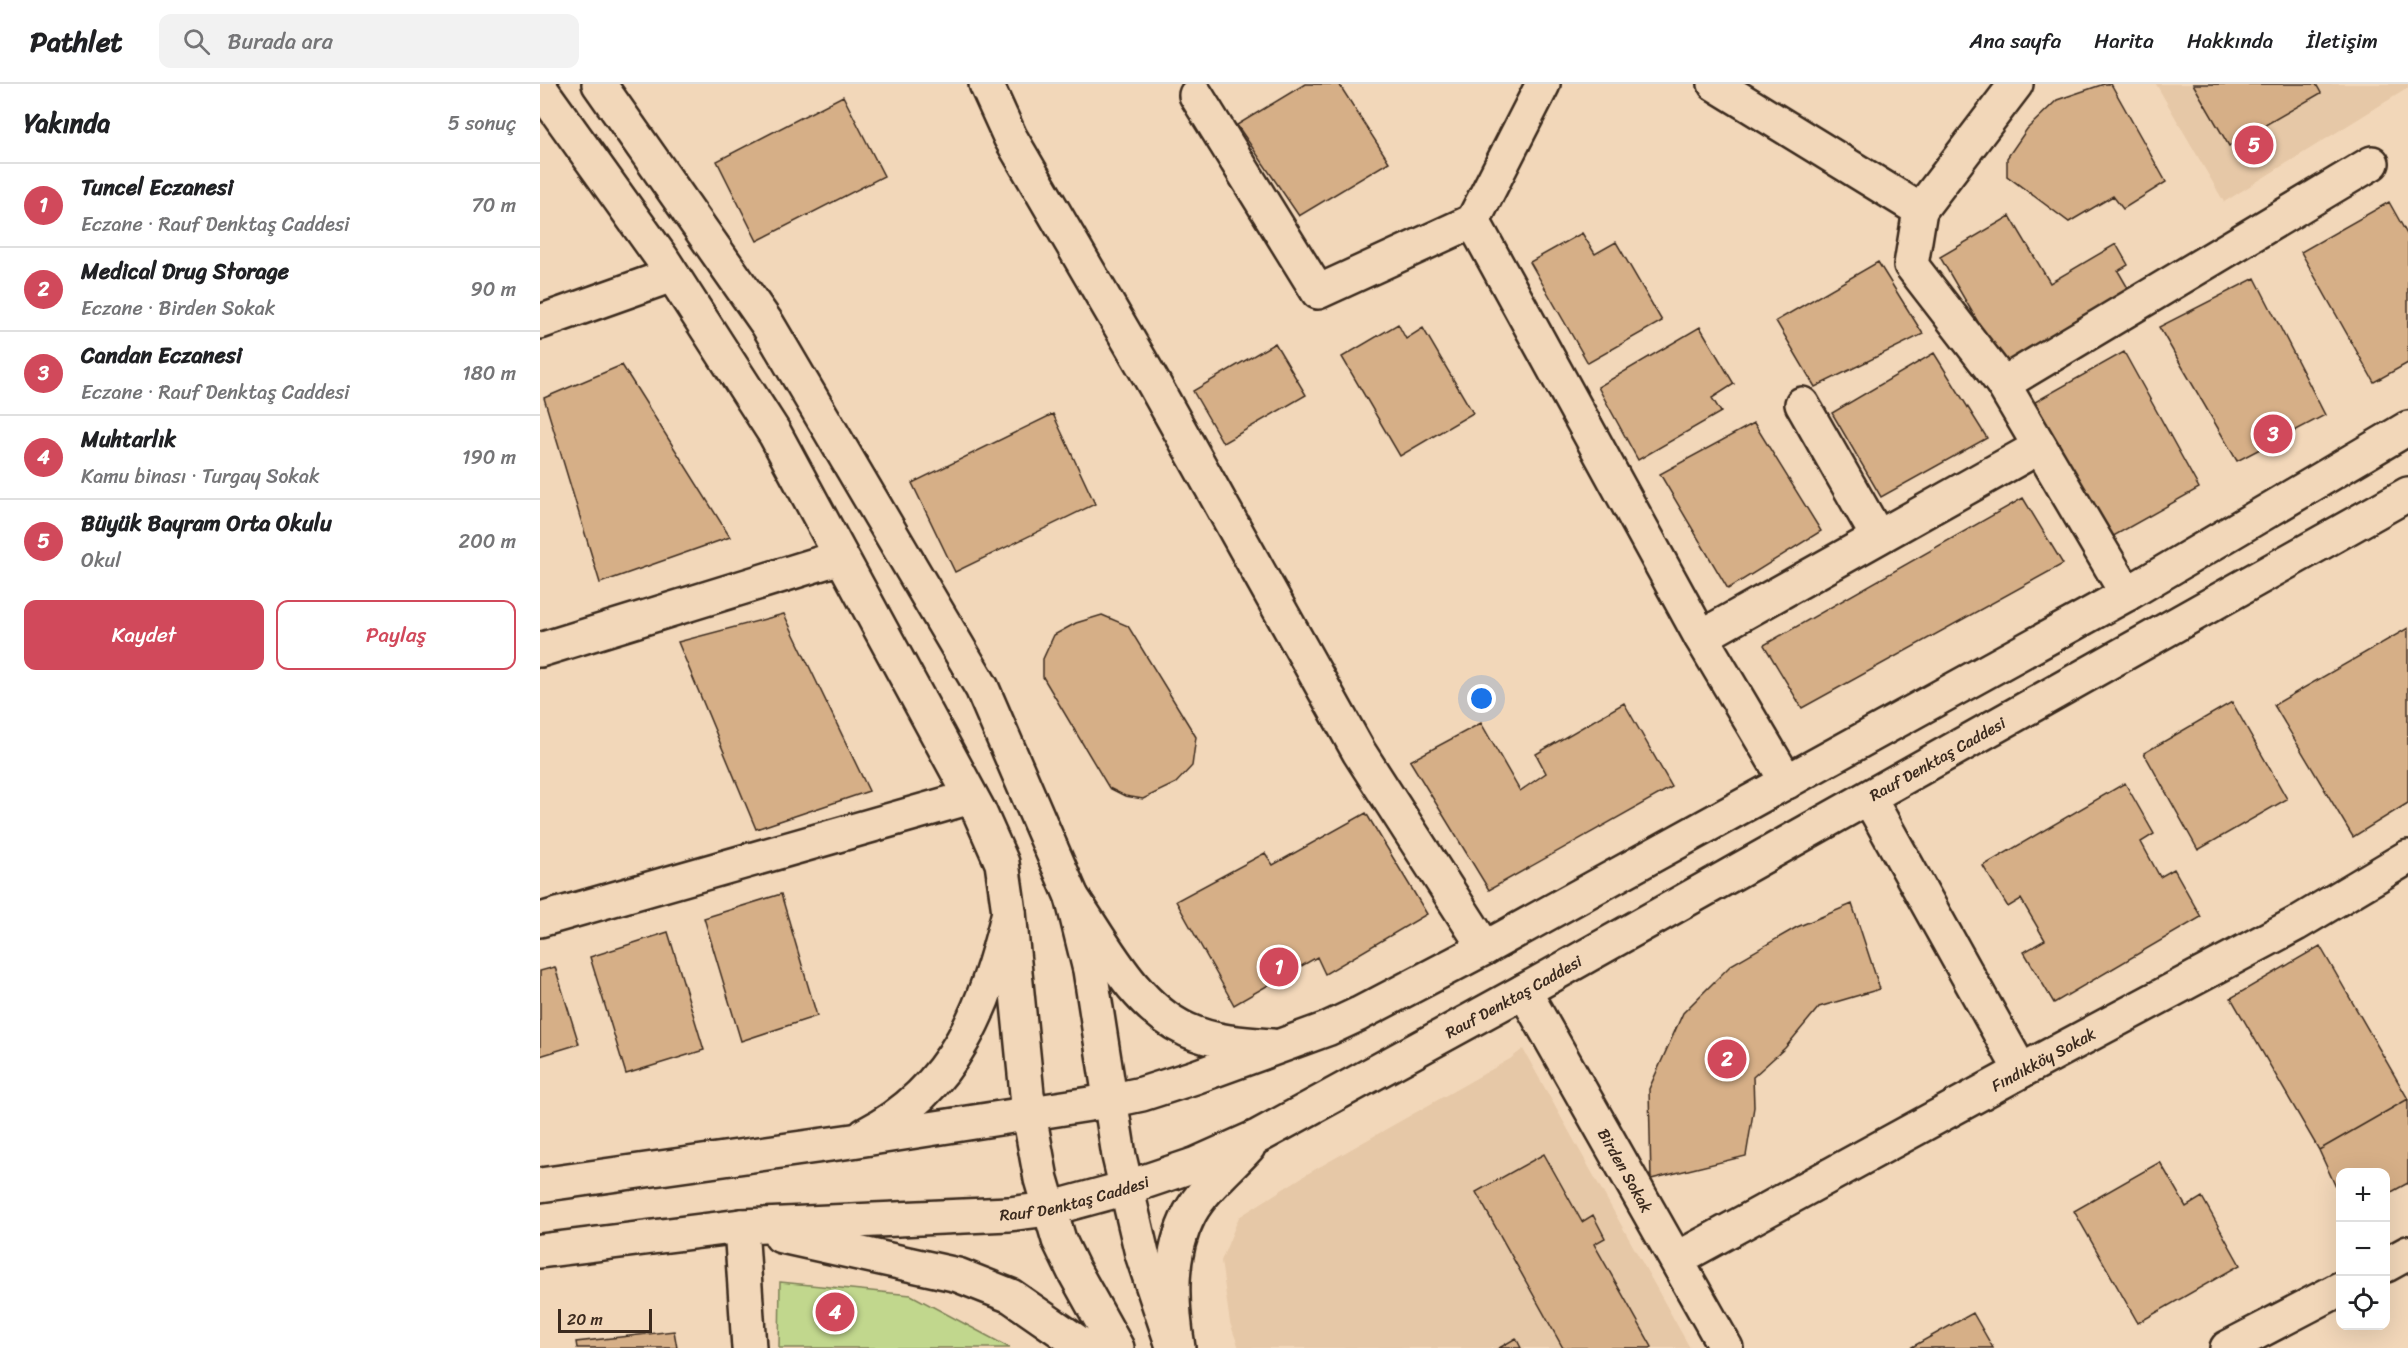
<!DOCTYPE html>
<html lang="tr">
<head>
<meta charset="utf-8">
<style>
  :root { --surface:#fff; --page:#f2f2f2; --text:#202124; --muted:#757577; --line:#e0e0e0; --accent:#d1495b }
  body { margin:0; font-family:Sriracha,sans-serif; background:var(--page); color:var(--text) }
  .controls { position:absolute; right:18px; bottom:18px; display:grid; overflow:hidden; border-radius:12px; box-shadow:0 6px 24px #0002 }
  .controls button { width:54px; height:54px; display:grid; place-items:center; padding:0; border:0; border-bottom:2px solid var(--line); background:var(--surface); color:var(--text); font:30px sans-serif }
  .scale { position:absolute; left:18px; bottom:15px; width:94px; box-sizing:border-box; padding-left:6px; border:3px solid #3b2a1e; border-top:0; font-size:16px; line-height:21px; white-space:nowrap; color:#3b2a1e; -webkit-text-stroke:4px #f2d7b9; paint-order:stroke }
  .you { position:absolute; left:942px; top:615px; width:21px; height:21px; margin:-15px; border:4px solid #fff; border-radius:50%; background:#1a73e8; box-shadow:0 0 0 9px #1a73e833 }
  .badge { display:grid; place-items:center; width:39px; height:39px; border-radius:50%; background:var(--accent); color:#fff; font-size:20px; font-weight:700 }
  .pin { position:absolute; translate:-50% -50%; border:3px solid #fff; box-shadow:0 2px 6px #0006 }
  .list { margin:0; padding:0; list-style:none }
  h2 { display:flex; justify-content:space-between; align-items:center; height:78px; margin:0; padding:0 24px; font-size:26px }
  h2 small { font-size:20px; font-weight:400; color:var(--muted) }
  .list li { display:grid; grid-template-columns:39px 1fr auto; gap:18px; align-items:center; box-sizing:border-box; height:84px; padding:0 24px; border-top:2px solid var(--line) }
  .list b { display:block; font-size:22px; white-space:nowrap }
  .list p { margin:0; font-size:20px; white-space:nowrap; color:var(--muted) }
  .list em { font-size:20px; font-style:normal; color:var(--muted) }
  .actions { display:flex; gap:12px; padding:18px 24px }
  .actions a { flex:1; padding:14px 0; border:2px solid var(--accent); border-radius:12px; text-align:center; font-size:21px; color:var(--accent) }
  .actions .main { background:var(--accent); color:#fff }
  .icon { flex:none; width:33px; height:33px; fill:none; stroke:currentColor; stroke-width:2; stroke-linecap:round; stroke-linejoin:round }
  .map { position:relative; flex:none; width:1868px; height:1264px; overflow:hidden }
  header { display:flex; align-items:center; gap:36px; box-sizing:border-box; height:84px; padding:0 30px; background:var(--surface); border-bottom:2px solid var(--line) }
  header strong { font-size:28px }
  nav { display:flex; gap:33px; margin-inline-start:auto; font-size:21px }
  .search { width:420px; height:54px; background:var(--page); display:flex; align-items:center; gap:15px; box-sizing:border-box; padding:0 21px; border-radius:12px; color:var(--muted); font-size:22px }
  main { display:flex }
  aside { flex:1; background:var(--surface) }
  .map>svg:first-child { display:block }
</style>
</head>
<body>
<header>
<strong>Pathlet</strong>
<div class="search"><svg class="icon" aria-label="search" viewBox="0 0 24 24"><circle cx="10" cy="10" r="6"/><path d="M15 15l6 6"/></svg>Burada ara</div>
<nav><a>Ana sayfa</a><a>Harita</a><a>Hakkında</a><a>İletişim</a></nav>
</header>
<main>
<aside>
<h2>Yakında<small>5 sonuç</small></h2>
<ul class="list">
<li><span class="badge">1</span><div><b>Tuncel Eczanesi</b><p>Eczane · Rauf Denktaş Caddesi</p></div><em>70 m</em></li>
<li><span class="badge">2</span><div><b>Medical Drug Storage</b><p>Eczane · Birden Sokak</p></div><em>90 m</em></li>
<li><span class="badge">3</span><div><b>Candan Eczanesi</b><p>Eczane · Rauf Denktaş Caddesi</p></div><em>180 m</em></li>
<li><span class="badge">4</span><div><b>Muhtarlık</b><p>Kamu binası · Turgay Sokak</p></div><em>190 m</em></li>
<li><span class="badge">5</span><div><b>Büyük Bayram Orta Okulu</b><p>Okul</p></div><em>200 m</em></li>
</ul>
<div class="actions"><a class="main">Kaydet</a><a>Paylaş</a></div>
</aside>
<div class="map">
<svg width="1868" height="1264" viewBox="0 0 1868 1264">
  <rect width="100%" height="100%" fill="#f2d7b9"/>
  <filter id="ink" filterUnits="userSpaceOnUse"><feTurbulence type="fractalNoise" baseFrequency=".0167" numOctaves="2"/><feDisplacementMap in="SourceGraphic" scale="12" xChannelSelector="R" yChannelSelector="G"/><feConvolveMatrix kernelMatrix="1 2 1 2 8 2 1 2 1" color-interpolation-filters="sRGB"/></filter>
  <g filter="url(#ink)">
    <path fill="#e6c8a7" d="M 1616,0 L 1868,0 L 1868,4 L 1684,118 Z
      M 983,965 L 1150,1264 L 699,1264 L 690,1239 L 681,1177 L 699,1133 L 767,1090 L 970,975 Z"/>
    <path fill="#c1d78d" stroke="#7e8056" stroke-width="1.5" d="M 240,1198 L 371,1211 L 470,1264 L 239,1264 Z"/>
    <path fill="#d6af87" stroke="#3b2a1e" stroke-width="1.5" d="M 765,0 L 799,0 L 849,78 L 759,132 L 697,41 Z
      M 1564,0 L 1571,0 L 1626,98 L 1583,125 L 1573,112 L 1529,138 L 1467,92 L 1467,74 L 1487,45 L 1517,16 Z
      M 1653,0 L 1776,0 L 1781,9 L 1689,62 Z
      M 303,12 L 344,92 L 217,157 L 177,77 Z
      M 1849,118 L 1868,152 L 1868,279 L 1834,298 L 1761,168 Z
      M 1470,132 L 1510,199 L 1576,160 L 1588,181 L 1578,187 L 1592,211 L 1466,286 L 1400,173 Z
      M 1042,149 L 1055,170 L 1076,158 L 1122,237 L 1048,279 L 990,178 Z
      M 1338,178 L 1383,250 L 1275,303 L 1236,237 Z
      M 1715,194 L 1785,331 L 1697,377 L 1619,243 Z
      M 858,240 L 866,255 L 883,244 L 933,329 L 860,372 L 802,273 Z
      M 1160,243 L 1194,300 L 1172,314 L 1181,328 L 1098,376 L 1058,303 Z
      M 735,259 L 766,311 L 683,359 L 653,307 Z
      M 1584,268 L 1659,404 L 1570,454 L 1495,318 Z
      M 1394,269 L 1447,354 L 1341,413 L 1292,329 Z
      M 82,281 L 190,453 L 60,499 L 4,314 Z
      M 513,330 L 555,420 L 415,488 L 372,399 Z
      M 1214,339 L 1281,447 L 1188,505 L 1120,390 Z
      M 1483,414 L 1523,480 L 1262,624 L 1224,561 Z
      M 244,530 L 329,707 L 216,745 L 138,558 Z
      M 562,531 L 588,542 L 656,653 L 652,682 L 636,699 L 603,715 L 585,712 L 569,704 L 503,593 L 503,575 L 514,551 L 536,539 Z
      M 1868,544 L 1868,719 L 1813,753 L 1734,621 Z
      M 1692,618 L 1747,715 L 1658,766 L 1604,669 Z
      M 1084,619 L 1132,703 L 949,806 L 870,677 L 941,639 L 980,707 L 1006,689 L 996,670 Z
      M 1585,699 L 1614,750 L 1601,758 L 1620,793 L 1634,785 L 1661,833 L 1514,919 L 1484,868 L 1505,856 L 1481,815 L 1468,823 L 1443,782 Z
      M 826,729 L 887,830 L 785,890 L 777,873 L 694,921 L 636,817 L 725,769 L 733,781 Z
      M 241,810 L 277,932 L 201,957 L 164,834 Z
      M 1312,820 L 1340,905 L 1279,923 L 1245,964 L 1213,993 L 1214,1023 L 1206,1072 L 1111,1095 L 1109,1005 L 1143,929 L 1191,881 L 1257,843 Z
      M 128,848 L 164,966 L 86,990 L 50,873 Z
      M 1780,862 L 1868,1015 L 1779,1066 L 1691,914 Z
      M 15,883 L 39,960 L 0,972 L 0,887 Z
      M 1868,1015 L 1868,1099 L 1846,1111 L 1846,1088 L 1800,1088 L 1800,1112 L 1779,1066 Z
      M 1004,1070 L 1042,1138 L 1053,1131 L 1065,1154 L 1054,1160 L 1112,1263 L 1110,1264 L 1023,1264 L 936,1108 Z
      M 1620,1078 L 1646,1123 L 1662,1113 L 1700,1181 L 1598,1239 L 1534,1127 Z
      M 1433,1229 L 1453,1264 L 1370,1264 Z
      M 134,1247 L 137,1264 L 37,1264 L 36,1258 Z
      M 976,1254 L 981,1264 L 959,1264 Z"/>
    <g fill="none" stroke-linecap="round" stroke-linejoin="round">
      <defs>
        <g id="minor">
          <path d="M 59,0 L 228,241 L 442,604 L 532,813 L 550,886 L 579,1072 L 602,1170 L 632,1259"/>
          <path d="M 446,0 L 470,53 L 614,300 L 819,668 L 945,864"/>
          <path d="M 1175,0 L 1380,126 L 1476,0"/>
          <path d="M 0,4 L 121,173 L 235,350 L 439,727 L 462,779 L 469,828 L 489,1030 L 501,1095 L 519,1156 L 534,1187 L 577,1264"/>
          <path d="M 656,11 L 778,208 L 933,137 L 1161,553 L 1247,698"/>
          <path d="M 1380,126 L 1371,181 L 1463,300 L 1587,510"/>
          <path d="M 933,137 L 1003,0"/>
          <path d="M 0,238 L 132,191"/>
          <path d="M 1463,300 L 1832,79"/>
          <path d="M 1262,320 L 1338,453"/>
          <path d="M 1161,553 L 1499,363"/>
          <path d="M 0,566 L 301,473"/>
          <path d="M 1329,714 L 1481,987"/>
          <path d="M 0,836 L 431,713"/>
          <path id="s1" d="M 984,907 L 1186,1264"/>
          <path d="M 201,1142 L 209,1264"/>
          <path id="s2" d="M 1137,1175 L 1481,987 L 1756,840 L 1868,773"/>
          <path d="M 1846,1181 L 1868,1169"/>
          <path d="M 1687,1264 L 1800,1205"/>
        </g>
        <g id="major">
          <path d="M 532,813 C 563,858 594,922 647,946 C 673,958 703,960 732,962"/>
          <path d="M 325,1051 C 416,1004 446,921 469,828"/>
          <path d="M 0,1101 L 312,1057 L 569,1017 L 602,1010 L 655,993 L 787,945 L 819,930 L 945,864 L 1587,510 L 1868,344"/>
          <path d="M 241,1152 L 418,1191 L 471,1212 L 546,1264"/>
          <path id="s3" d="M 0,1167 L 201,1142 L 469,1130 L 509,1125 L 586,1104 L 654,1081 L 719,1052 L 984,907 L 1868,410"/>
          <path d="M 638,1264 C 631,1219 628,1170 650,1129 C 664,1104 689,1084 708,1063"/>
        </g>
      </defs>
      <use href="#minor" stroke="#3b2a1e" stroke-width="38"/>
      <use href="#major" stroke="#3b2a1e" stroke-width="38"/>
      <use href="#minor" stroke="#f2d7b9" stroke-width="33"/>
      <use href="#major" stroke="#f2d7b9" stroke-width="33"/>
    </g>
  </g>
  <g text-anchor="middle" stroke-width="4.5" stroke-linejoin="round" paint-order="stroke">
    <g font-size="16" fill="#3b2a1e" stroke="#f2d7b9">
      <text dy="6" stroke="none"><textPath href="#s3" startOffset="1510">Rauf Denktaş Caddesi</textPath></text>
      <text dy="6" stroke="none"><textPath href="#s3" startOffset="1024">Rauf Denktaş Caddesi</textPath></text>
      <text dy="6" stroke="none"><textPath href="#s2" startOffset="417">Fındıkköy Sokak</textPath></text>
      <text dy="6" stroke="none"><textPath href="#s1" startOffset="206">Birden Sokak</textPath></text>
      <text dy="6" stroke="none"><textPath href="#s3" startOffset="538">Rauf Denktaş Caddesi</textPath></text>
    </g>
  </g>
</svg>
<div class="controls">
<button>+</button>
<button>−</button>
<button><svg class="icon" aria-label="locate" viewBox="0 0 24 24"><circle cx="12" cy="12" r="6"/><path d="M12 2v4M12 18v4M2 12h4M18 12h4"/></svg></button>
</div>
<div class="scale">20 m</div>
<div class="you"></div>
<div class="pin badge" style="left:739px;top:883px">1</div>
<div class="pin badge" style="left:1187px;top:975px">2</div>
<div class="pin badge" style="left:1733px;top:350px">3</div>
<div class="pin badge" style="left:295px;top:1228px">4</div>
<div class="pin badge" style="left:1714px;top:61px">5</div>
</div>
</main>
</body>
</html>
